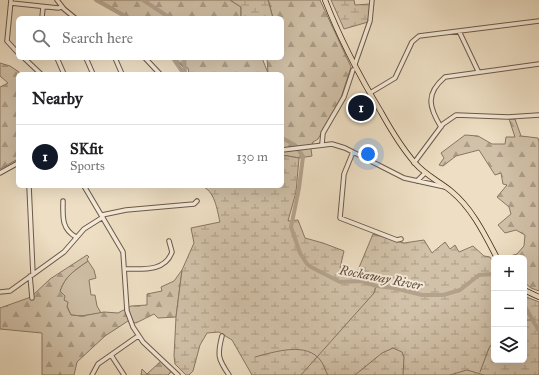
<!DOCTYPE html>
<html lang="en">
<head>
<meta charset="utf-8">
<style>
  :root { --surface:#fff; --page:#f2f2f2; --text:#202124; --muted:#757577; --line:#e0e0e0; --accent:#111827 }
  body { margin:0; font-family:"IM FELL Great Primer",serif; background:var(--page); color:var(--text) }
  .controls { position:absolute; right:12px; bottom:12px; display:grid; overflow:hidden; border-radius:6px; box-shadow:0 4px 16px #0002 }
  .controls button { width:36px; height:36px; display:grid; place-items:center; padding:0; border:0; border-bottom:1px solid var(--line); background:var(--surface); color:var(--text); font:20px sans-serif }
  .you { position:absolute; left:368px; top:154px; width:14px; height:14px; margin:-10px; border:3px solid #fff; border-radius:50%; background:#1a73e8; box-shadow:0 0 0 6px #1a73e833 }
  .badge { display:grid; place-items:center; width:26px; height:26px; border-radius:50%; background:var(--accent); color:#fff; font-size:13px; font-weight:700 }
  .pin { position:absolute; translate:-50% -50%; border:2px solid #fff; box-shadow:0 1px 4px #0006 }
  .list { margin:0; padding:0; list-style:none }
  h2 { display:flex; justify-content:space-between; align-items:center; height:52px; margin:0; padding:0 16px; font-size:17px }
  h2 small { font-size:13px; font-weight:400; color:var(--muted) }
  .list li { display:grid; grid-template-columns:26px 1fr auto; gap:12px; align-items:center; box-sizing:border-box; height:64px; padding:0 16px; border-top:1px solid var(--line) }
  .list b { display:block; font-size:15px; white-space:nowrap }
  .list p { margin:0; font-size:13px; white-space:nowrap; color:var(--muted) }
  .list em { font-size:13px; font-style:normal; color:var(--muted) }
  .icon { flex:none; width:22px; height:22px; fill:none; stroke:currentColor; stroke-width:2; stroke-linecap:round; stroke-linejoin:round }
  .map { position:relative; flex:none; width:539px; height:375px; overflow:hidden }
  .search { position:absolute; background:var(--surface); box-shadow:0 4px 16px #0002; left:16px; top:16px; width:268px; height:44px; display:flex; align-items:center; gap:10px; box-sizing:border-box; padding:0 14px; border-radius:6px; color:var(--muted); font-size:15px }
  .panel { position:absolute; background:var(--surface); box-shadow:0 4px 16px #0002; left:16px; top:72px; width:268px; height:116px; border-radius:6px }
  .map>svg:first-child { display:block }
</style>
</head>
<body>
<div class="map">
<svg width="539" height="375" viewBox="0 0 539 375">
  <defs>
    <pattern id="forest-firs" width="22" height="20" patternUnits="userSpaceOnUse"><rect width="22" height="20" fill="#d1c1a8"/><path d="M5 1l3.5 6h-7zM16 11l3.5 6h-7z" fill="#ab9d88"/></pattern>
    <pattern id="wetland-marsh" width="20" height="14" patternUnits="userSpaceOnUse"><rect width="20" height="14" fill="#d1c1a8"/><path d="M1 5h8M5 5V1M11 12h8M15 12V8" fill="none" stroke="#ab9d88"/></pattern>
  </defs>
  <rect width="100%" height="100%" fill="#eedfc4"/>
  <filter id="stains"><feTurbulence type="fractalNoise" baseFrequency=".005" numOctaves="4"/><feColorMatrix values="0 0 0 0 .2 0 0 0 0 .09 0 0 0 0 .02 0 0 0 .5 -.17"/></filter>
  <radialGradient id="worn" r=".72"><stop offset=".6" stop-color="#630" stop-opacity="0"/><stop offset="1" stop-color="#630" stop-opacity=".3"/></radialGradient>
  <path fill="#d1c1a8" stroke="#8a7664" d="M 88,261 L 94,270 L 96,278 L 89,280 L 91,295 L 95,295 L 97,306 L 101,313 L 82,316 L 71,315 L 60,291 C 65,276 75,270 88,261 Z"/>
  <path fill="url(#forest-firs)" stroke="#8a7664" d="M 99,0 L 230,0 L 241,7 L 241,18 L 131,18 Z
    M 268,0 L 320,0 L 351,67 L 340,101 L 318,139 L 313,142 L 311,149 L 312,156 L 299,158 L 282,155 L 282,74 L 189,74 L 188,68 L 183,67 L 175,58 L 262,58 L 268,73 L 267,58 L 282,58 L 282,18 L 273,18 Z
    M 0,63 L 10,66 L 19,72 L 18,159 L 0,169 L 0,87 L 8,83 L 0,76 Z
    M 509,119 L 515,119 L 521,136 L 538,138 L 539,142 L 539,291 L 531,288 L 524,282 L 524,258 L 503,258 L 517,254 L 524,246 L 525,235 L 516,230 L 505,233 L 498,225 L 511,214 L 509,207 L 497,197 L 507,185 L 503,184 L 501,173 L 495,175 L 479,150 L 456,156 L 443,166 L 439,165 L 444,158 L 441,153 L 465,135 L 478,136 L 492,144 L 505,144 L 506,137 L 515,137 Z
    M 87,255 L 89,257 L 87,259 L 88,261 C 75,270 65,276 60,291 L 65,296 L 64,300 L 68,302 L 67,307 L 71,315 L 82,316 L 104,312 L 118,313 L 131,306 L 147,305 L 147,294 L 162,291 L 161,287 L 174,281 L 182,270 L 176,317 L 158,318 L 154,314 L 136,323 L 128,321 L 105,336 L 77,362 L 74,375 L 42,375 L 42,333 L 0,329 L 0,308 L 31,297 L 50,279 Z
    M 161,361 L 172,371 L 168,375 L 141,375 L 142,369 L 147,374 Z"/>
  <path fill="url(#wetland-marsh)" stroke="#8a7664" d="M 230,0 L 268,0 L 273,18 L 241,18 L 241,7 Z
    M 331,0 L 354,0 L 355,5 L 370,4 L 368,22 L 344,29 Z
    M 282,155 L 299,158 L 296,192 L 288,221 L 298,220 L 305,238 L 323,243 L 344,251 L 340,268 L 350,272 L 358,270 L 373,234 L 404,243 L 424,240 L 432,253 L 445,242 L 450,249 L 455,245 L 459,252 L 473,246 L 484,256 L 490,257 L 494,264 L 494,360 L 524,360 L 524,296 L 539,302 L 539,375 L 252,375 L 232,340 L 219,332 L 207,333 L 200,345 L 193,371 L 189,375 L 186,375 L 175,364 L 174,356 L 176,317 L 182,270 L 194,243 L 191,228 L 220,222 C 217,210 215,190 201,186 L 282,186 Z"/>
  <g fill="none" stroke-linecap="round" stroke-linejoin="round">
    <path stroke="#877360" stroke-width="1" d="M 524,320 L 532,320
      M 255,357 C 274,352 307,341 321,361 C 324,365 325,371 328,375
      M 480,372 L 489,348 L 494,341
      M 301,375 L 374,293 L 376,286
      M 355,375 L 382,353 L 393,348 L 402,352 L 404,357 L 403,375
      M 450,375 L 467,370 L 484,375"/>
    <path stroke="#b4a28c" stroke-width="4" d="M 96,0 L 128,18
      M 143,0 L 170,18
      M 173,58 L 184,74
      M 184,58 L 185,73
      M 282,138 L 295,145 L 303,157 L 299,188 L 291,227 L 300,253 L 307,264 L 311,267 L 340,282 L 362,281 L 376,286 L 394,288 L 422,295 L 443,295 L 460,290 L 479,275 L 494,274
      M 524,305 L 539,331"/>
    <defs>
      <path id="minor" d="M 11,0 L 7,41 L 18,53
        M 57,0 L 64,9 L 75,18
        M 11,3 L 58,8 L 62,7
        M 42,18 L 43,7
        M 459,31 L 478,71
        M 24,58 L 41,74
        M 57,58 L 64,74
        M 86,58 L 93,74
        M 115,58 L 122,74
        M 145,58 L 160,74
        M 355,64 L 370,21 L 372,0
        M 370,93 L 395,78 L 412,42 L 419,36 L 539,21
        M 441,127 C 429,107 425,94 445,77 L 539,64
        M 322,144 L 323,133 L 344,97 L 353,70
        M 282,150 L 332,144 L 345,148 L 404,178 L 445,187
        M 353,152 L 344,174 L 340,218 L 397,240 L 401,239
        M 414,163 L 443,124 L 456,115 L 508,117 L 539,115
        M 0,173 L 18,163
        M 417,181 L 425,173
        M 29,186 L 33,274
        M 84,186 L 123,252 L 127,311 L 133,327 L 143,342 L 178,375
        M 63,201 C 63,216 61,229 76,237
        M 102,215 L 126,210 L 194,204 L 197,201
        M 125,269 C 142,269 165,272 172,252 L 169,241
        M 30,276 L 32,298
        M 0,292 L 10,291 L 64,252 L 84,229 L 103,217
        M 222,336 C 217,355 218,359 229,375
        M 111,355 L 124,375
        M 92,375 L 98,364 L 138,336"/>
      <path id="major" d="M 325,0 C 340,39 360,77 381,112 C 391,130 401,147 415,163 C 425,175 439,181 451,191 C 472,208 485,235 497,258
        M 524,290 L 539,297"/>
    </defs>
    <use href="#minor" stroke="#6e5948" stroke-width="5.5"/>
    <use href="#major" stroke="#442c1f" stroke-width="6"/>
    <use href="#minor" stroke="#f4ead9" stroke-width="3.5"/>
    <use href="#major" stroke="#eedfc4" stroke-width="4.5"/>
  </g>
  <g text-anchor="middle" stroke-width="4" stroke-linejoin="round" paint-order="stroke">
    <g font-size="13" font-style="italic" fill="#604a3a" stroke="#f4ead9">
      <text transform="translate(381 277) rotate(11)" y="5">Rockaway River</text>
    </g>
  </g>
  <rect width="100%" height="100%" filter="url(#stains)"/>
  <rect width="100%" height="100%" fill="url(#worn)"/>
</svg>
<div class="controls">
<button>+</button>
<button>−</button>
<button><svg class="icon" aria-label="layers" viewBox="0 0 24 24"><path d="M12 4l9 5-9 5-9-5zM3 14l9 5 9-5"/></svg></button>
</div>
<div class="you"></div>
<div class="pin badge" style="left:361px;top:108px">1</div>
<div class="search"><svg class="icon" aria-label="search" viewBox="0 0 24 24"><circle cx="10" cy="10" r="6"/><path d="M15 15l6 6"/></svg>Search here</div>
<section class="panel">
<h2>Nearby<small></small></h2>
<ul class="list">
<li><span class="badge">1</span><div><b>SKfit</b><p>Sports</p></div><em>130 m</em></li>
</ul>
</section>
</div>
</body>
</html>
